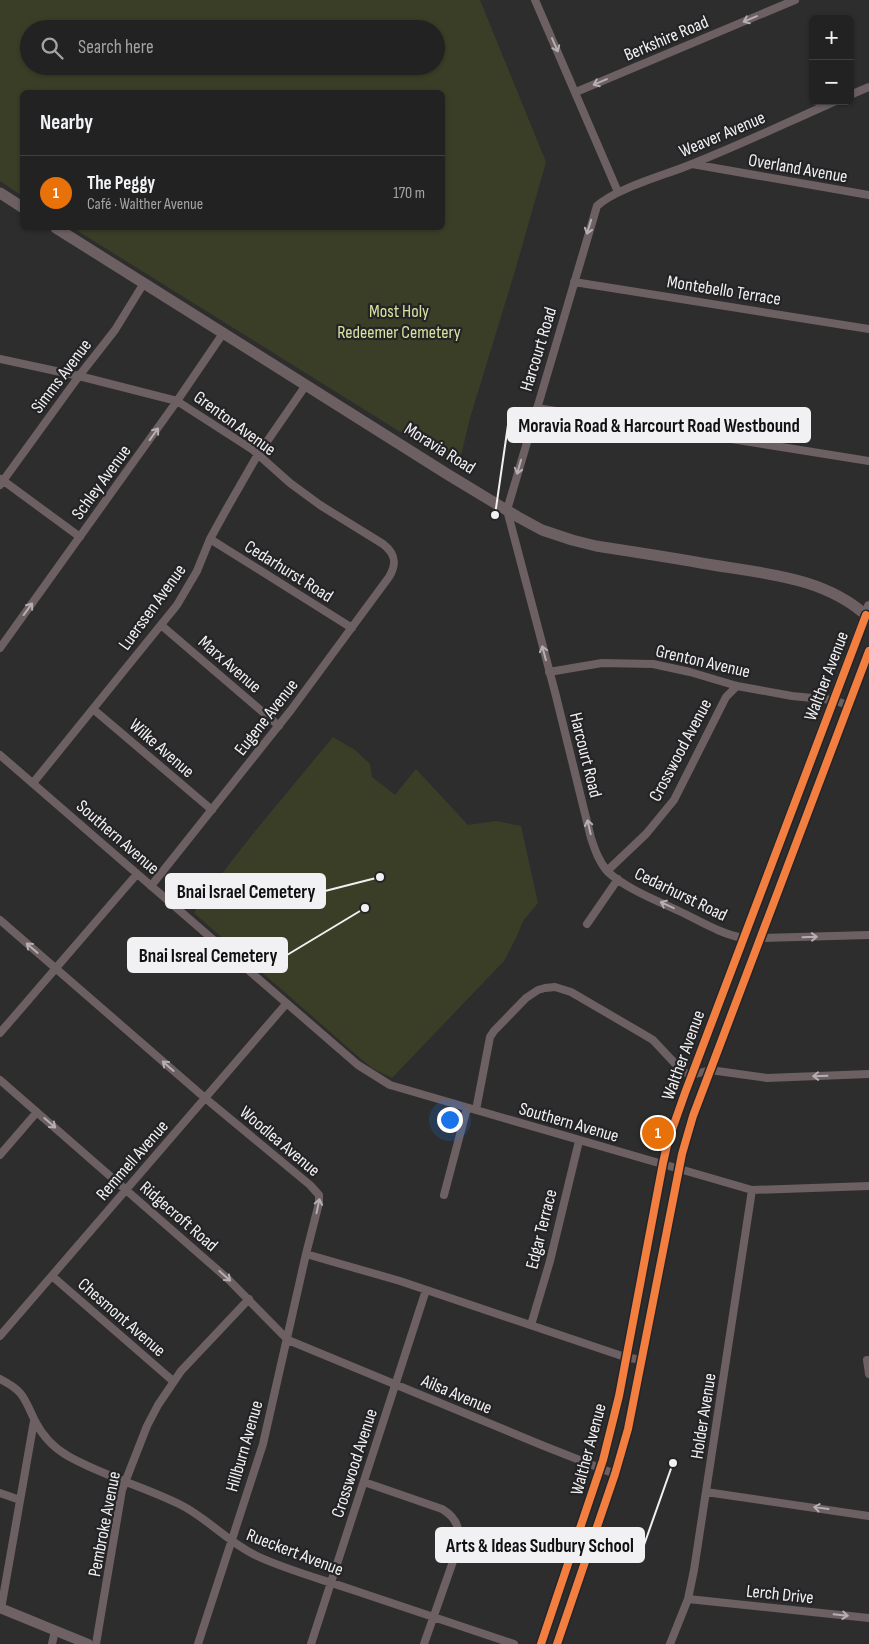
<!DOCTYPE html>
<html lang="en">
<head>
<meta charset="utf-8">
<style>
  :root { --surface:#222; --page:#2e2f2f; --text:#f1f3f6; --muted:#a2a4a5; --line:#3f3f40; --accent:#adacad }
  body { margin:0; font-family:"Sofia Sans Condensed",sans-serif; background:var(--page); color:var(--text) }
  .controls { position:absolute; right:15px; top:15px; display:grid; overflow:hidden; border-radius:8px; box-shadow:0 1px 4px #0004 }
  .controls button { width:45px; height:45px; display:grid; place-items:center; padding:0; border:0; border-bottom:1px solid var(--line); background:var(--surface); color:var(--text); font:25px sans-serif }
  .you { position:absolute; left:449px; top:1119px; width:18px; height:18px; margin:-12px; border:4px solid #fff; border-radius:50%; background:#1a73e8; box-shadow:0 0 0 8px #1a73e833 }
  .badge { display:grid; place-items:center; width:32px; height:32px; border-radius:50%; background:var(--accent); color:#fff; font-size:16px; font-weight:700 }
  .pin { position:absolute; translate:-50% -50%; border:2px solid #fff; box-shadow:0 1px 5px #0006 }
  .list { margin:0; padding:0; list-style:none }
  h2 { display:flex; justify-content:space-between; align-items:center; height:65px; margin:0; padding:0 20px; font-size:21px }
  h2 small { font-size:16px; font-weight:400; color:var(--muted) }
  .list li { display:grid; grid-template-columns:32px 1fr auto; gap:15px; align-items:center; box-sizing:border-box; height:75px; padding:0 20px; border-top:1px solid var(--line) }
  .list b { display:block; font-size:19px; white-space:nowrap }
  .list p { margin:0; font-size:16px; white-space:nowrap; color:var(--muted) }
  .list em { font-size:16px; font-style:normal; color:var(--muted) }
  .icon { flex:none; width:28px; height:28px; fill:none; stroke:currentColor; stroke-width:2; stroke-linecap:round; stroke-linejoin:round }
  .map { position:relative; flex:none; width:869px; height:1644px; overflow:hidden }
  .search { position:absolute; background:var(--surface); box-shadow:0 1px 4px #0004; left:20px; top:20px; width:425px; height:55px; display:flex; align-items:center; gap:12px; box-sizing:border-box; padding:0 18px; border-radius:28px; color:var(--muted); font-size:19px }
  .panel { position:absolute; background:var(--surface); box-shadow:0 1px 4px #0004; left:20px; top:90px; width:425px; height:140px; border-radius:8px }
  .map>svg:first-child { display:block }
</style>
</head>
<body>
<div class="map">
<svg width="869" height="1644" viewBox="0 0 869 1644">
  <rect width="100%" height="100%" fill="#2e2d2e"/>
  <path fill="#3a3e27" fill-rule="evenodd" d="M 0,0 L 480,0 L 546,162 L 515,271 L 470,418 L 458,468 L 73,228 L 442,228 L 442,92 L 22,92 L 22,196 L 0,181 ZM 29,29 L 436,29 L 436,66 L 29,66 Z
    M 333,737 L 355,750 L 370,764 L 372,777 L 395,795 L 416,769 L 468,825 L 496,821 L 521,826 L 538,903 L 523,921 L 516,938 L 504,961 L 392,1078 L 372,1068 L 360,1058 L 194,913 L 200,902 L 252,835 Z"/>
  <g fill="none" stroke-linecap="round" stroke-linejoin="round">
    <path stroke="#6d6063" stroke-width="8" d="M 535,0 L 618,192
      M 576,92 L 795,0
      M 850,95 L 869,87
      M 692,164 L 869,195
      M 574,282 L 869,329
      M 0,359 L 79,376 L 177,401 L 253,450 L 290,483 L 320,505 L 383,544 C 396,554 397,564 389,577 L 291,710 L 151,886
      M 537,408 L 869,461
      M 1,479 L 80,537
      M 0,485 L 79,376 L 115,330 L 144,283
      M 210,539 L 352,628
      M 161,625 L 279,726
      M 0,648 L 177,401 L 224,332
      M 549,672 L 602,663 L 653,664 L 690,672 L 737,686 L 792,696 L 833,700 L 848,705
      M 93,709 L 212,810
      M 0,755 L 358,1065 L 390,1085 L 752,1190 L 869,1186
      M 33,783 L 177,605 L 197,571 L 210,539 L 226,510 L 257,456 L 306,385
      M 607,871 L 646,834 L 674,800 L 726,697 L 737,686
      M 0,920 L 205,1098 L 310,1185 L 319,1195 L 319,1203 L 306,1254 L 263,1444 L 198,1644
      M 587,924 L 618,879
      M 743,938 C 721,934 700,921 679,911 C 658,901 625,888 608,872 C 599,862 595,850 591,838 L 556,696 L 507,510 L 597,206 C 616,188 666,175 692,164 C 740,145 788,122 836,101
      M 761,938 L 869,935
      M 0,1033 L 137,874
      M 0,1080 L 228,1279 L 288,1340 L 544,1446 L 615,1474
      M 476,1110 L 490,1037 L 494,1031 L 526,998 L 538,990 L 545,988 L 555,987 L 571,992 L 643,1034 L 653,1040 L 683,1072 L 692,1075 L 710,1070 L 767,1078 L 869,1074
      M 0,1155 L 37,1112
      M 444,1195 L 467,1108
      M 306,1254 L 400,1281 L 625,1357 L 641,1360
      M 52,1276 L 173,1381
      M 531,1325 L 550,1261 L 579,1141
      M 0,1336 L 286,1004
      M 867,1360 L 869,1374
      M 0,1379 C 24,1391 24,1398 35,1421 C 42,1435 54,1448 68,1456 C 103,1476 143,1486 179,1504 C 208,1518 227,1542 257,1556 C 287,1570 321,1579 353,1590 C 407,1608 461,1626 514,1644
      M 364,1482 L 442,1509 C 459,1519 461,1532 457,1550 L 424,1644
      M 706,1492 L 869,1516
      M 0,1493 L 20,1500
      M 688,1599 L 869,1618
      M 1,1609 L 34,1421
      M 52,1644 L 55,1631
      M 96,1644 L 122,1490 L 147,1426 L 158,1405 L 181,1371 L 249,1299
      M 311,1644 L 426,1290
      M 670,1644 L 688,1599 L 694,1570 L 752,1190"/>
    <path stroke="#6f6264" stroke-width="10" d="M 0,1608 L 88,1644
      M 541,1644 L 603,1460 L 619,1396 L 663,1163 L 668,1141 L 685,1093 L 869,606
      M 557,1644 L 615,1474 L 628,1429 L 682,1154 L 693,1116 L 869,651"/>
    <path stroke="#6d6063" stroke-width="11" d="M 0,193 L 22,207
      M 56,228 L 447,474 L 518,517 L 542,530 L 572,540 L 596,546 C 635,552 674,558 713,565 C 768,574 827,578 869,618"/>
    <defs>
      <path id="cycleway" d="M 541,1644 L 603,1460 L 619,1396 L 663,1163 L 668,1141 L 685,1093 L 866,615
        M 557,1644 L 615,1474 L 628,1429 L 682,1154 L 693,1116 L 869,651"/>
    </defs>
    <use href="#cycleway" stroke="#242325" stroke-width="11"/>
    <use href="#cycleway" stroke="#f27e40" stroke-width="8"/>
  </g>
  <defs><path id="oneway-shaft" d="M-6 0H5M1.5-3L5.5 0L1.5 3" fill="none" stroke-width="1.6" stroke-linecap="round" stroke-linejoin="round" transform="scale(1.25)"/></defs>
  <g stroke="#b6afb2">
    <use href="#oneway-shaft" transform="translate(750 19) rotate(157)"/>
    <use href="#oneway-shaft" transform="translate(555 45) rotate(66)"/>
    <use href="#oneway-shaft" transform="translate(600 82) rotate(157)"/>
    <use href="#oneway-shaft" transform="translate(589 227) rotate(107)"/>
    <use href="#oneway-shaft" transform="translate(154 434) rotate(-54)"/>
    <use href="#oneway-shaft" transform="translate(519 467) rotate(106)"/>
    <use href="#oneway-shaft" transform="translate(28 609) rotate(-54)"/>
    <use href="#oneway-shaft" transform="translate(544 653) rotate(-105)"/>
    <use href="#oneway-shaft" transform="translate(589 827) rotate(-103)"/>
    <use href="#oneway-shaft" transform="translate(667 905) rotate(-155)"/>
    <use href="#oneway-shaft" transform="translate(810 937) rotate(-2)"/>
    <use href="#oneway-shaft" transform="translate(32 948) rotate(-139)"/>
    <use href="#oneway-shaft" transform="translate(168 1066) rotate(-139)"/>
    <use href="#oneway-shaft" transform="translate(820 1076) rotate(178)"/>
    <use href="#oneway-shaft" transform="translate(50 1123) rotate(41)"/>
    <use href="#oneway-shaft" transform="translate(318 1206) rotate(-78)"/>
    <use href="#oneway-shaft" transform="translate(225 1276) rotate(42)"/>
    <use href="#oneway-shaft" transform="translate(821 1508) rotate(-172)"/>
    <use href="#oneway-shaft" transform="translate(841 1615) rotate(6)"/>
  </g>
  <g text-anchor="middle" stroke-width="4.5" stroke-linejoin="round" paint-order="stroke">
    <g font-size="18" fill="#f1f0f2" stroke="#242325">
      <text transform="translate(666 38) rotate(-23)" y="6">Berkshire Road</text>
      <text transform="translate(722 134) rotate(-23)" y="6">Weaver Avenue</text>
      <text transform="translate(798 168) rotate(10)" y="6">Overland Avenue</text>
      <text transform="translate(724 290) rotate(9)" y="6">Montebello Terrace</text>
      <text transform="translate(538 349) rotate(-73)" y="6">Harcourt Road</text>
      <text transform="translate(61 376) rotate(-53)" y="6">Simms Avenue</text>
      <text transform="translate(235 423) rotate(36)" y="6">Grenton Avenue</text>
      <text transform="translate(440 448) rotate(32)" y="6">Moravia Road</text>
      <text transform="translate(101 482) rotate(-54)" y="6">Schley Avenue</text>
      <text transform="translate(289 571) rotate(32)" y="6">Cedarhurst Road</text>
      <text transform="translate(152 607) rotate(-54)" y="6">Luerssen Avenue</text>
      <text transform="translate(703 661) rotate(13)" y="6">Grenton Avenue</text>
      <text transform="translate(230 664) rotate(41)" y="6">Marx Avenue</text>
      <text transform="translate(826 676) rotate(-69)" y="6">Walther Avenue</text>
      <text transform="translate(266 717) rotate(-52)" y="6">Eugene Avenue</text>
      <text transform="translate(162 748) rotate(41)" y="6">Wilke Avenue</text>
      <text transform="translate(680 750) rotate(-62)" y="6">Crosswood Avenue</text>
      <text transform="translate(586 755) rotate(76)" y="6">Harcourt Road</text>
      <text transform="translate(118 837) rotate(41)" y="6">Southern Avenue</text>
      <text transform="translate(681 894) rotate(26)" y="6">Cedarhurst Road</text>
      <text transform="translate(683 1055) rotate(-70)" y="6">Walther Avenue</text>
      <text transform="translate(569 1122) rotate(16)" y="6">Southern Avenue</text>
      <text transform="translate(280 1141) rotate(40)" y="6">Woodlea Avenue</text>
      <text transform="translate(132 1160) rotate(-49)" y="6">Remmell Avenue</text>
      <text transform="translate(179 1216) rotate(41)" y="6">Ridgecroft Road</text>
      <text transform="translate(541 1229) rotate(-76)" y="6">Edgar Terrace</text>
      <text transform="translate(122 1317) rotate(41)" y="6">Chesmont Avenue</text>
      <text transform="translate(457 1394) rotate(23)" y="6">Ailsa Avenue</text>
      <text transform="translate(703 1416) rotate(-81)" y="6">Holder Avenue</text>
      <text transform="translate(244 1446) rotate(-74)" y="6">Hillburn Avenue</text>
      <text transform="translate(588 1449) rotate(-75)" y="6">Walther Avenue</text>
      <text transform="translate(354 1463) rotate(-72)" y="6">Crosswood Avenue</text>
      <text transform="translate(104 1524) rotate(-79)" y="6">Pembroke Avenue</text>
      <text transform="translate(295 1552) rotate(21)" y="6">Rueckert Avenue</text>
      <text transform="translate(780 1594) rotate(6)" y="6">Lerch Drive</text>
    </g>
    <g font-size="18" fill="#d6e49f" stroke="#242325">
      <text x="399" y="317">Most Holy<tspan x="399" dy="21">Redeemer Cemetery</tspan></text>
    </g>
  </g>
  <path fill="none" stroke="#f1f0f2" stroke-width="2" d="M495 515L508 425M380 877L325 891M365 908L287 955M673 1463L644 1545"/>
  <g fill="#f1f0f2" stroke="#242325" stroke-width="2">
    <circle cx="495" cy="515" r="5"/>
    <circle cx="380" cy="877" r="5"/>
    <circle cx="365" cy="908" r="5"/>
    <circle cx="673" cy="1463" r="5"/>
  </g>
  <g fill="#f1f0f2" stroke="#f1f0f2" stroke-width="2">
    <rect x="508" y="408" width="302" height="34" rx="5"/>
    <rect x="166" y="874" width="159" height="34" rx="5"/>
    <rect x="128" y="938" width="159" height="34" rx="5"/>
    <rect x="436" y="1528" width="208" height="34" rx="5"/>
  </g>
  <g font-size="19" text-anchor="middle" font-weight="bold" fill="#111">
    <text x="659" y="432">Moravia Road &amp; Harcourt Road Westbound</text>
    <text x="246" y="898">Bnai Israel Cemetery</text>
    <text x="208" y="962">Bnai Isreal Cemetery</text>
    <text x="540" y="1552">Arts &amp; Ideas Sudbury School</text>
  </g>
</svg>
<div class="controls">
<button>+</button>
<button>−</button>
</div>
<div class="you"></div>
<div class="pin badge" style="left:658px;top:1133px;background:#e8710a">1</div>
<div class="search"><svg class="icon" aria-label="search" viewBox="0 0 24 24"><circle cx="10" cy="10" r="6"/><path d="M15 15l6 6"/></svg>Search here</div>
<section class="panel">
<h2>Nearby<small></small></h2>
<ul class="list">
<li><span class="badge" style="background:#e8710a">1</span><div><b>The Peggy</b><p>Café · Walther Avenue</p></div><em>170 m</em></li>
</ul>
</section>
</div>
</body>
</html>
